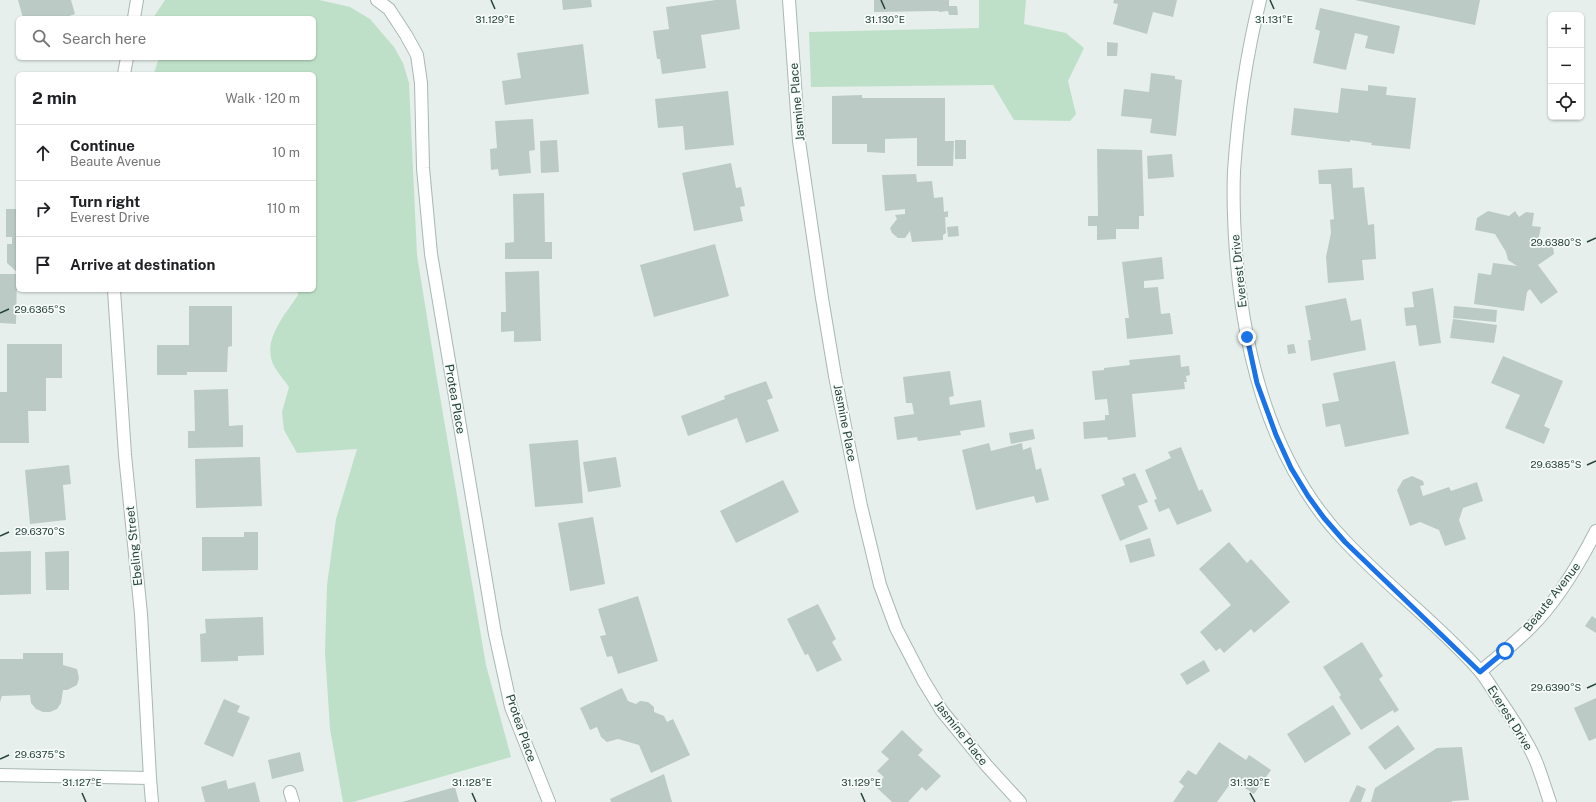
<!DOCTYPE html>
<html lang="en">
<head>
<meta charset="utf-8">
<style>
  :root { --surface:#fff; --page:#f6f6f6; --text:#202124; --muted:#757577; --line:#e0e0e0 }
  body { margin:0; font-family:"Public Sans",sans-serif; background:var(--page); color:var(--text) }
  .controls { position:absolute; right:12px; top:12px; display:grid; overflow:hidden; border-radius:6px; box-shadow:0 1px 3px #0004 }
  .controls button { width:36px; height:36px; display:grid; place-items:center; padding:0; border:0; border-bottom:1px solid var(--line); background:var(--surface); color:var(--text); font:20px sans-serif }
  .stop { position:absolute; width:12px; height:12px; margin:-9px; border:3px solid #1a73e8; border-radius:50%; background:#fff }
  .stop.end { background:#1a73e8; border-color:#fff; box-shadow:0 1px 4px #0008 }
  .list { margin:0; padding:0; list-style:none }
  h2 { display:flex; justify-content:space-between; align-items:center; height:52px; margin:0; padding:0 16px; font-size:17px }
  h2 small { font-size:13px; font-weight:400; color:var(--muted) }
  .list li { display:grid; grid-template-columns:26px 1fr auto; gap:12px; align-items:center; box-sizing:border-box; height:56px; padding:0 16px; border-top:1px solid var(--line) }
  .list b { display:block; font-size:15px; white-space:nowrap }
  .list p { margin:0; font-size:13px; white-space:nowrap; color:var(--muted) }
  .list em { font-size:13px; font-style:normal; color:var(--muted) }
  .icon { flex:none; width:22px; height:22px; fill:none; stroke:currentColor; stroke-width:2; stroke-linecap:round; stroke-linejoin:round }
  .map { position:relative; flex:none; width:1596px; height:802px; overflow:hidden }
  .search { position:absolute; background:var(--surface); box-shadow:0 1px 3px #0004; left:16px; top:16px; width:300px; height:44px; display:flex; align-items:center; gap:10px; box-sizing:border-box; padding:0 14px; border-radius:6px; color:var(--muted); font-size:15px }
  .panel { position:absolute; background:var(--surface); box-shadow:0 1px 3px #0004; left:16px; top:72px; width:300px; height:220px; border-radius:6px }
  .map>svg:first-child { display:block }
</style>
</head>
<body>
<div class="map">
<svg width="1596" height="802" viewBox="0 0 1596 802">
  <rect width="100%" height="100%" fill="#e6efeb"/>
  <path fill="#bfe0c8" d="M 165,0 L 319,0 L 350,7 L 370,19 L 394,47 L 403,63 L 409,83 L 417,255 L 436,373 L 486,665 L 511,757 L 353,802 L 343,802 L 330,729 L 325,652 L 327,585 L 336,519 L 357,449 L 297,453 L 284,430 L 282,412 L 289,387 C 284,380 278,373 274,366 C 261,341 285,315 298,295 L 298,290 L 314,290 L 314,74 L 155,74 L 154,73 L 159,58 L 314,58 L 314,18 L 153,18 Z
    M 979,0 L 1026,0 L 1024,24 L 1066,33 L 1084,48 L 1068,81 L 1076,114 L 1070,121 L 1014,120 L 993,85 L 811,87 L 809,32 L 979,28 Z"/>
  <path fill="#bbcac4" d="M 18,0 L 71,0 L 75,14 L 63,18 L 23,18 Z
    M 562,0 L 591,0 L 592,7 L 563,10 Z
    M 716,0 L 736,0 L 740,29 L 701,35 L 706,68 L 662,74 L 660,59 L 657,59 L 653,31 L 669,29 L 666,7 Z
    M 874,0 L 949,0 L 949,6 L 957,6 L 958,15 L 949,15 L 948,11 L 939,12 L 939,4 L 939,11 L 874,12 Z
    M 1114,0 L 1177,0 L 1173,17 L 1153,12 L 1147,34 L 1113,24 L 1118,4 L 1113,3 Z
    M 1355,0 L 1480,0 L 1475,25 Z
    M 1320,8 L 1400,26 L 1394,54 L 1365,48 L 1368,36 L 1355,33 L 1346,70 L 1313,63 L 1320,31 L 1315,29 Z
    M 1107,42 L 1118,43 L 1117,56 L 1107,56 Z
    M 583,44 L 589,94 L 505,105 L 502,81 L 521,78 L 517,53 Z
    M 1151,73 L 1175,76 L 1175,79 L 1182,80 L 1176,136 L 1150,133 L 1152,119 L 1121,116 L 1124,89 L 1149,92 Z
    M 1368,85 L 1387,87 L 1386,95 L 1416,98 L 1410,149 L 1371,145 L 1372,143 L 1350,140 L 1350,142 L 1291,135 L 1294,108 L 1338,113 L 1341,88 L 1368,91 Z
    M 728,91 L 734,145 L 685,150 L 683,126 L 658,128 L 655,99 Z
    M 862,95 L 862,98 L 945,98 L 945,141 L 954,141 L 953,166 L 917,166 L 917,138 L 885,139 L 885,153 L 867,152 L 867,144 L 832,144 L 832,96 Z
    M 533,119 L 535,150 L 529,151 L 531,173 L 499,176 L 498,169 L 491,170 L 490,149 L 497,148 L 495,121 Z
    M 557,140 L 559,172 L 541,173 L 540,141 Z
    M 955,140 L 966,140 L 966,159 L 955,159 Z
    M 1097,149 L 1142,150 L 1144,216 L 1139,216 L 1139,229 L 1116,229 L 1116,239 L 1097,240 L 1097,226 L 1088,226 L 1088,216 L 1098,216 Z
    M 1172,154 L 1174,177 L 1148,179 L 1147,156 Z
    M 731,163 L 736,188 L 741,187 L 745,206 L 740,207 L 743,221 L 694,231 L 682,173 Z
    M 1352,168 L 1353,188 L 1364,187 L 1368,225 L 1374,224 L 1376,259 L 1362,260 L 1364,280 L 1328,283 L 1326,257 L 1331,233 L 1330,220 L 1334,219 L 1331,184 L 1319,184 L 1318,170 Z
    M 916,174 L 917,182 L 932,181 L 934,198 L 943,197 L 944,212 L 948,211 L 948,217 L 945,217 L 946,233 L 943,235 L 943,240 L 912,242 L 910,231 L 905,238 L 898,238 L 892,233 L 890,228 L 897,219 L 895,215 L 905,214 L 905,209 L 885,211 L 882,175 Z
    M 544,193 L 545,242 L 552,242 L 552,259 L 505,259 L 505,243 L 514,242 L 513,194 Z
    M 6,209 L 18,209 L 18,273 L 7,263 L 7,244 L 12,244 L 12,237 L 6,237 Z
    M 1488,211 L 1509,216 L 1515,211 L 1519,217 L 1526,212 L 1534,213 L 1532,226 L 1541,227 L 1538,241 L 1546,242 L 1553,246 L 1554,254 L 1538,265 L 1558,292 L 1541,304 L 1530,289 L 1527,292 L 1524,311 L 1474,304 L 1478,273 L 1491,275 L 1493,263 L 1517,266 L 1508,260 L 1506,252 L 1495,234 L 1475,230 L 1477,218 Z
    M 958,226 L 959,236 L 948,237 L 947,227 Z
    M 715,244 L 729,296 L 654,317 L 640,265 Z
    M 1162,257 L 1164,279 L 1144,281 L 1144,288 L 1158,287 L 1161,314 L 1170,313 L 1173,334 L 1127,339 L 1125,318 L 1129,318 L 1122,262 Z
    M 539,271 L 541,341 L 514,342 L 514,331 L 501,332 L 501,312 L 506,312 L 505,272 Z
    M 0,274 L 17,274 L 16,324 L 0,323 Z
    M 1433,288 L 1441,343 L 1419,346 L 1416,325 L 1406,326 L 1404,308 L 1414,307 L 1412,292 Z
    M 234,290 L 256,290 L 256,292 L 235,292 Z
    M 1346,298 L 1351,321 L 1361,319 L 1366,350 L 1311,361 L 1308,340 L 1311,340 L 1305,306 Z
    M 189,306 L 232,306 L 232,346 L 228,347 L 227,372 L 187,372 L 187,375 L 157,375 L 157,345 L 189,345 Z
    M 1454,306 L 1497,310 L 1496,322 L 1453,318 Z
    M 1453,319 L 1497,325 L 1494,343 L 1450,338 Z
    M 7,344 L 62,344 L 62,378 L 46,378 L 46,411 L 28,411 L 29,443 L 0,443 L 0,392 L 7,392 Z
    M 1294,344 L 1296,353 L 1288,354 L 1287,345 Z
    M 1180,355 L 1181,367 L 1189,366 L 1190,375 L 1186,376 L 1187,382 L 1184,382 L 1185,389 L 1132,394 L 1136,437 L 1108,440 L 1107,437 L 1084,439 L 1083,422 L 1105,420 L 1105,415 L 1109,415 L 1107,399 L 1095,400 L 1092,371 L 1104,370 L 1104,368 L 1130,365 L 1129,360 Z
    M 1503,356 L 1563,381 L 1544,426 L 1550,429 L 1544,444 L 1505,428 L 1520,395 L 1491,383 Z
    M 1395,361 L 1409,434 L 1345,447 L 1340,424 L 1326,427 L 1322,404 L 1339,401 L 1333,373 Z
    M 950,371 L 954,396 L 949,397 L 950,405 L 981,400 L 985,427 L 960,431 L 961,435 L 918,441 L 917,437 L 897,440 L 894,417 L 914,414 L 912,403 L 906,403 L 903,377 Z
    M 766,381 L 773,398 L 767,400 L 779,431 L 746,443 L 737,418 L 688,436 L 681,416 L 725,399 L 724,396 Z
    M 228,389 L 229,426 L 243,425 L 243,447 L 188,448 L 188,431 L 195,431 L 194,390 Z
    M 1033,429 L 1035,439 L 1011,444 L 1009,433 Z
    M 578,440 L 583,503 L 535,507 L 529,444 Z
    M 989,443 L 991,451 L 1022,443 L 1023,450 L 1031,447 L 1036,470 L 1041,468 L 1049,500 L 1036,503 L 1034,496 L 976,510 L 962,450 Z
    M 1181,447 L 1199,491 L 1202,489 L 1212,511 L 1177,525 L 1169,508 L 1159,512 L 1154,500 L 1157,499 L 1145,470 L 1171,458 L 1168,452 Z
    M 260,457 L 262,506 L 196,508 L 195,459 Z
    M 616,457 L 621,487 L 588,492 L 583,462 Z
    M 69,465 L 71,484 L 63,485 L 66,520 L 30,524 L 25,470 Z
    M 1135,473 L 1148,502 L 1138,506 L 1148,529 L 1120,541 L 1101,495 L 1125,485 L 1122,478 Z
    M 1412,476 L 1423,481 L 1424,485 L 1420,486 L 1423,496 L 1449,487 L 1451,491 L 1477,482 L 1483,501 L 1463,508 L 1459,520 L 1466,539 L 1445,546 L 1439,530 L 1420,522 L 1410,526 L 1397,490 L 1403,480 Z
    M 783,480 L 799,512 L 736,543 L 720,511 Z
    M 593,517 L 605,584 L 570,591 L 558,523 Z
    M 244,532 L 258,532 L 258,570 L 202,571 L 202,537 L 244,537 Z
    M 1150,538 L 1155,556 L 1130,563 L 1125,545 Z
    M 1229,542 L 1247,563 L 1251,559 L 1290,602 L 1254,633 L 1251,629 L 1224,653 L 1220,648 L 1216,651 L 1200,632 L 1231,605 L 1199,569 Z
    M 31,551 L 31,594 L 0,595 L 0,552 Z
    M 69,551 L 69,590 L 46,590 L 45,552 Z
    M 638,596 L 658,661 L 618,674 L 612,656 L 607,657 L 600,636 L 606,635 L 598,609 Z
    M 818,604 L 836,639 L 832,642 L 842,660 L 817,672 L 808,654 L 805,655 L 787,619 Z
    M 1592,616 L 1596,619 L 1596,633 L 1585,626 Z
    M 263,617 L 264,655 L 238,656 L 238,661 L 201,662 L 200,634 L 206,633 L 205,619 Z
    M 1362,642 L 1383,676 L 1379,679 L 1399,710 L 1394,713 L 1393,710 L 1361,730 L 1339,697 L 1341,695 L 1323,667 Z
    M 23,653 L 63,653 L 63,665 L 77,669 L 79,678 L 77,685 L 67,690 L 63,690 L 61,703 L 57,709 L 50,712 L 43,712 L 36,709 L 31,703 L 30,695 L 2,696 L 0,702 L 0,659 L 23,659 Z
    M 1204,660 L 1210,671 L 1187,685 L 1180,674 Z
    M 622,688 L 628,701 L 636,704 L 640,701 L 648,702 L 654,707 L 654,712 L 664,716 L 667,722 L 673,719 L 690,755 L 651,773 L 639,745 L 618,739 L 607,742 L 601,737 L 597,727 L 590,730 L 580,708 Z
    M 1596,698 L 1596,738 L 1589,741 L 1574,708 Z
    M 224,699 L 240,706 L 237,712 L 250,717 L 233,757 L 204,744 Z
    M 1333,705 L 1351,734 L 1305,763 L 1287,734 Z
    M 1398,725 L 1415,749 L 1385,770 L 1368,747 Z
    M 902,730 L 923,750 L 918,755 L 941,776 L 926,791 L 922,787 L 908,802 L 892,802 L 875,786 L 884,777 L 877,771 L 889,759 L 881,752 Z
    M 1219,742 L 1246,760 L 1249,755 L 1271,770 L 1254,794 L 1233,780 L 1217,802 L 1173,802 L 1184,786 L 1179,782 L 1188,770 L 1196,775 Z
    M 1462,747 L 1469,800 L 1452,801 L 1452,802 L 1371,802 L 1375,788 L 1437,748 Z
    M 300,752 L 304,771 L 272,779 L 268,760 Z
    M 664,774 L 672,802 L 611,802 L 610,799 Z
    M 226,780 L 228,789 L 255,782 L 260,802 L 205,802 L 201,787 Z
    M 1357,785 L 1366,789 L 1361,802 L 1349,802 Z
    M 455,787 L 459,802 L 402,802 Z"/>
  <g fill="none" stroke-linecap="round" stroke-linejoin="round">
    <defs>
      <path id="service" d="M 290,792 L 293,802"/>
      <path id="minor" d="M 377,0 L 389,9 L 406,35 L 417,55 L 421,83 L 423,168 L 431,254 L 495,634 L 511,707 L 549,802
        M 789,0 L 799,141 L 822,298 L 835,376 L 861,506 L 880,585 L 896,628 L 923,680 L 942,711 L 987,766 L 1020,802
        M 1260,0 C 1246,56 1238,113 1234,171 C 1233,198 1234,226 1236,253 C 1244,357 1271,464 1345,541 C 1387,586 1438,624 1479,670 C 1485,677 1490,685 1495,693 C 1509,714 1525,736 1535,759 C 1541,773 1545,788 1550,802
        M 134,18 L 137,0
        M 124,74 L 127,58
        M 114,290 L 125,455 L 141,614 L 150,778 L 152,802
        M 1481,671 C 1498,657 1515,643 1531,627 C 1557,601 1579,564 1596,531
        M 0,775 L 150,778"/>
    </defs>
    <use href="#service" stroke="#a8b8b2" stroke-width="14"/>
    <use href="#minor" stroke="#a8b8b2" stroke-width="14"/>
    <use href="#service" stroke="#fff" stroke-width="12"/>
    <use href="#minor" stroke="#fff" stroke-width="12"/>
  </g>
  <g fill="none" stroke-linecap="round" stroke-linejoin="round">
    <path stroke="#1a73e8" stroke-width="5" d="M 1247,337 L 1257,383 L 1276,435 L 1291,468 L 1308,496 L 1324,518 L 1345,542 L 1480,672 L 1505,651"/>
  </g>
  <path fill="none" stroke="#24423a" stroke-width="1.5" d="M 491,0 L 495,9M 881,0 L 885,9M 1270,0 L 1274,9M 1587,242 L 1596,238M 0,313 L 9,309M 1587,465 L 1596,461M 0,536 L 9,532M 1587,688 L 1596,684M 0,759 L 9,755M 82,793 L 86,802M 472,793 L 476,802M 861,793 L 865,802M 1250,793 L 1255,802"/>
  <g text-anchor="middle" stroke-width="3.5" stroke-linejoin="round" paint-order="stroke">
    <g font-size="12" fill="#24423a" stroke="#f7fbf9">
      <text transform="translate(797 102) rotate(-95)" y="4">Jasmine Place</text>
      <text transform="translate(1239 271) rotate(-96)" y="4">Everest Drive</text>
      <text transform="translate(455 399) rotate(80)" y="4">Protea Place</text>
      <text transform="translate(845 423) rotate(79)" y="4">Jasmine Place</text>
      <text transform="translate(134 546) rotate(-96)" y="4">Ebeling Street</text>
      <text transform="translate(1552 597) rotate(-52)" y="4">Beaute Avenue</text>
      <text transform="translate(1510 718) rotate(58)" y="4">Everest Drive</text>
      <text transform="translate(521 728) rotate(71)" y="4">Protea Place</text>
      <text transform="translate(961 733) rotate(52)" y="4">Jasmine Place</text>
    </g>
  </g>
  <g font-size="10" text-anchor="middle" fill="#24423a" stroke="#f7fbf9" stroke-width="3.5" stroke-linejoin="round" paint-order="stroke">
    <text x="495" y="23">31.129°E</text>
    <text x="885" y="23">31.130°E</text>
    <text x="1274" y="23">31.131°E</text>
    <text x="1556" y="246">29.6380°S</text>
    <text x="40" y="313">29.6365°S</text>
    <text x="1556" y="468">29.6385°S</text>
    <text x="40" y="535">29.6370°S</text>
    <text x="1556" y="691">29.6390°S</text>
    <text x="40" y="758">29.6375°S</text>
    <text x="472" y="786">31.128°E</text>
    <text x="861" y="786">31.129°E</text>
    <text x="1250" y="786">31.130°E</text>
    <text x="82" y="786">31.127°E</text>
  </g>
</svg>
<div class="controls">
<button>+</button>
<button>−</button>
<button><svg class="icon" aria-label="locate" viewBox="0 0 24 24"><circle cx="12" cy="12" r="6"/><path d="M12 2v4M12 18v4M2 12h4M18 12h4"/></svg></button>
</div>
<div class="stop" style="left:1505px;top:651px"></div>
<div class="stop end" style="left:1247px;top:337px"></div>
<div class="search"><svg class="icon" aria-label="search" viewBox="0 0 24 24"><circle cx="10" cy="10" r="6"/><path d="M15 15l6 6"/></svg>Search here</div>
<section class="panel">
<h2>2 min<small>Walk · 120 m</small></h2>
<ul class="list">
<li><svg class="icon" aria-label="ahead" viewBox="0 0 24 24"><path d="M12 20V5M6 11l6-6 6 6"/></svg><div><b>Continue</b><p>Beaute Avenue</p></div><em>10 m</em></li>
<li><svg class="icon" aria-label="right" viewBox="0 0 24 24"><path d="M7 20v-9h11M14 6l5 5-5 5"/></svg><div><b>Turn right</b><p>Everest Drive</p></div><em>110 m</em></li>
<li><svg class="icon" aria-label="arrive" viewBox="0 0 24 24"><path d="M6 21V4h12l-3 4 3 4H6"/></svg><div><b>Arrive at destination</b></div></li>
</ul>
</section>
</div>
</body>
</html>
